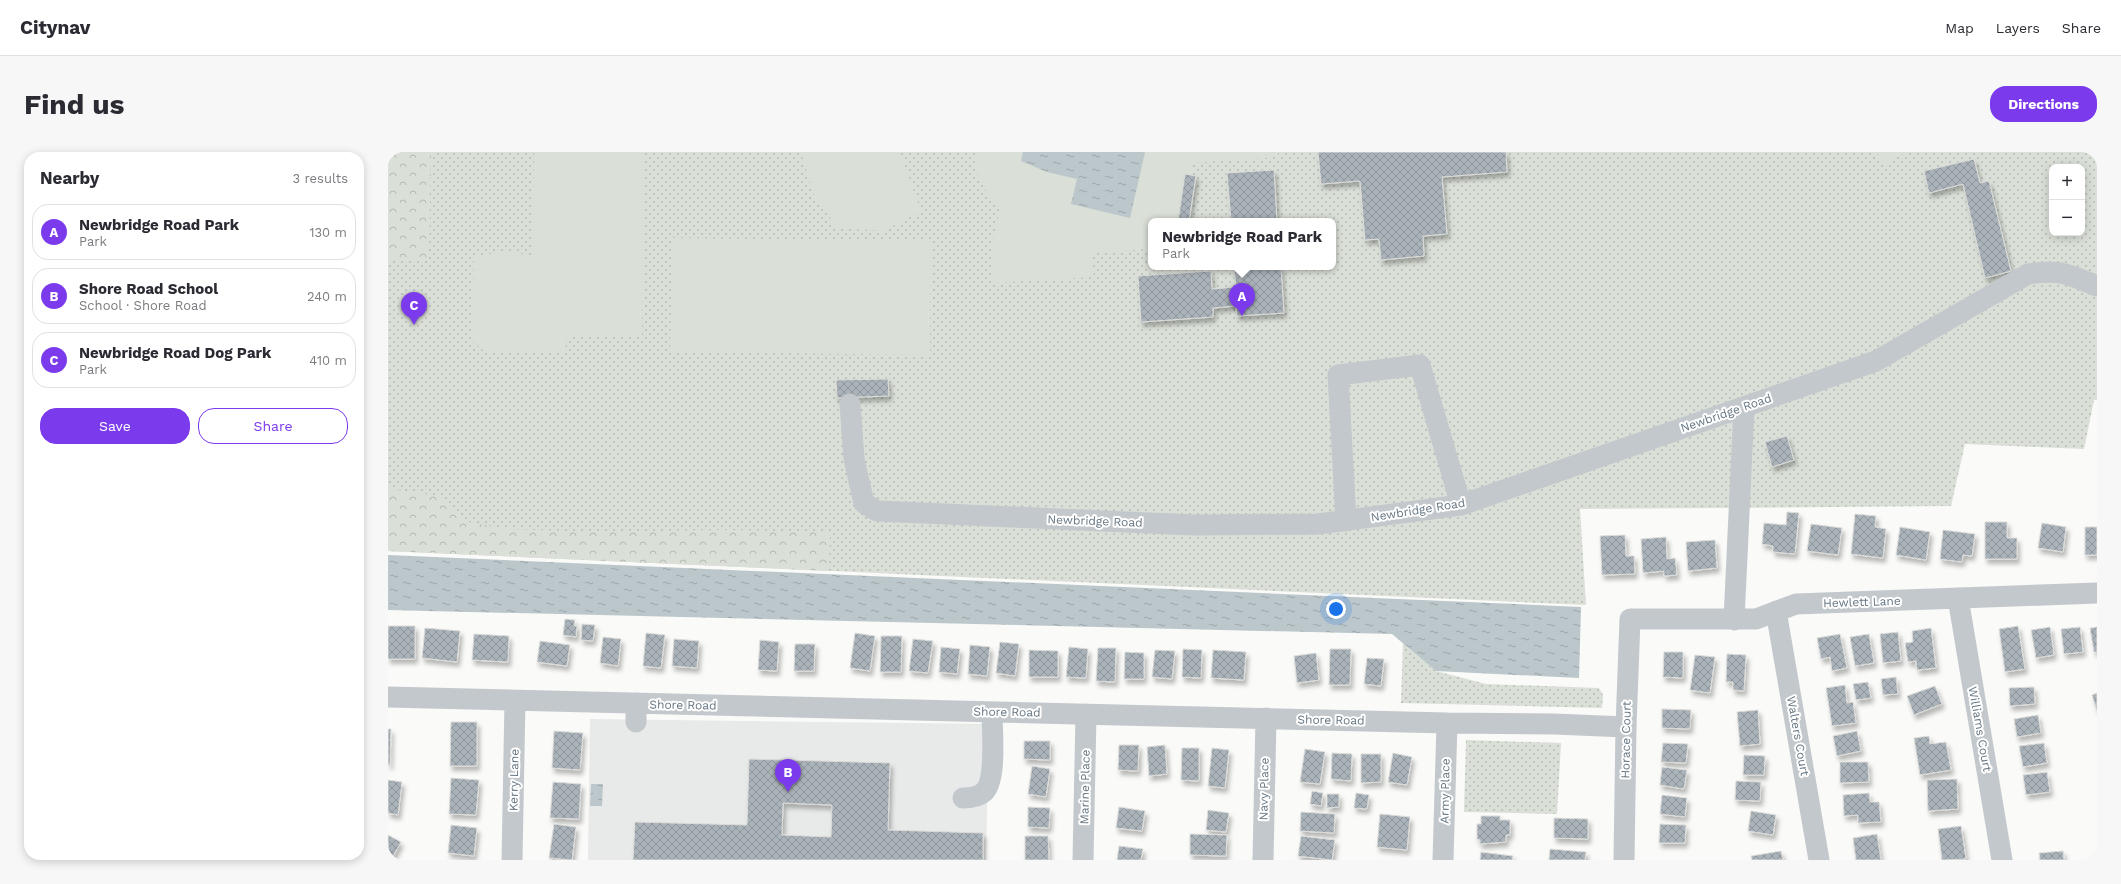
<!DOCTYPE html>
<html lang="en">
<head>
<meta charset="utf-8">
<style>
  :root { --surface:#fff; --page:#f7f7f7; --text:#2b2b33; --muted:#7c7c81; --line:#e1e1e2; --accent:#7c3aed }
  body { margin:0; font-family:"Work Sans",sans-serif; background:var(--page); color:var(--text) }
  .controls { position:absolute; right:12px; top:12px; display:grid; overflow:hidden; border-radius:8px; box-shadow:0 2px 10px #0003 }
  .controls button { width:36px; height:36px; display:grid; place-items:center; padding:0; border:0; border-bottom:1px solid var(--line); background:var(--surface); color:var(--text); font:20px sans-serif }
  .you { position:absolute; left:948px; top:457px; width:14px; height:14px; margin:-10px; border:3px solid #fff; border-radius:50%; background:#1a73e8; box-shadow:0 0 0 6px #1a73e833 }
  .badge { display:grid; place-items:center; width:26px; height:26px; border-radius:50%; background:var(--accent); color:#fff; font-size:13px; font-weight:700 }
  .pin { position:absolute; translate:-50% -33px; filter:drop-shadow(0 1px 2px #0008) }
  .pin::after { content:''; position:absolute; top:21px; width:14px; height:12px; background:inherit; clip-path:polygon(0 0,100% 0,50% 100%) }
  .popup { position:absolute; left:760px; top:66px; width:188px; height:52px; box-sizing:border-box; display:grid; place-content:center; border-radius:8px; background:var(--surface); filter:drop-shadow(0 1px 3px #0005); font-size:13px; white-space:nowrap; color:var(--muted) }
  .popup b { font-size:15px; color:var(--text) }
  .popup::after { content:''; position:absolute; left:50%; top:100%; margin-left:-8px; border:8px solid transparent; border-top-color:var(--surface) }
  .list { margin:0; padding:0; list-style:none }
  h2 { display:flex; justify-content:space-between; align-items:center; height:52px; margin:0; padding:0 16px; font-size:17px }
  h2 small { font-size:13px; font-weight:400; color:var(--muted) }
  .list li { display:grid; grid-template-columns:26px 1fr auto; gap:12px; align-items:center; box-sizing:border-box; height:56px; margin:0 8px 8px; padding:0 8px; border:1px solid var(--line); border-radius:16px }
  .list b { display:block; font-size:15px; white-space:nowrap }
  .list p { margin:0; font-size:13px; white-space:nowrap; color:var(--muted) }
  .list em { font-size:13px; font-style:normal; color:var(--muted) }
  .actions { display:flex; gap:8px; padding:12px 16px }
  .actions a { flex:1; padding:9px 0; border:1px solid var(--accent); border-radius:16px; text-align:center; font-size:14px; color:var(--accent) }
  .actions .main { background:var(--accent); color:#fff }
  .map { position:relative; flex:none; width:1709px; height:708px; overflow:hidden; border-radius:16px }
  header { display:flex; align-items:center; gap:24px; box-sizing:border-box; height:56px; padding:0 20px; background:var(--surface); border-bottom:1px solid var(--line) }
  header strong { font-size:19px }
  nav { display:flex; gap:22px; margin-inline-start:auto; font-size:14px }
  .intro { display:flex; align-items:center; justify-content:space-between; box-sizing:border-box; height:96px; padding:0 24px }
  h1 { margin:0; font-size:28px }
  .button { padding:10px 18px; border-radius:16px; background:var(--accent); color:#fff; font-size:14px; font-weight:700 }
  main { display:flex; gap:24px; padding:0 24px }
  aside { flex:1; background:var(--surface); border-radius:16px; box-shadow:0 2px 10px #0003 }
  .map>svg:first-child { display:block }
</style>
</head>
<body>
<header>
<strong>Citynav</strong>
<nav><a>Map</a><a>Layers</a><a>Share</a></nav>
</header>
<div class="intro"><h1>Find us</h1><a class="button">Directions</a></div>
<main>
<aside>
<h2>Nearby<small>3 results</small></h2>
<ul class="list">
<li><span class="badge">A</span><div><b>Newbridge Road Park</b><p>Park</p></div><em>130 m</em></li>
<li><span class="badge">B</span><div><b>Shore Road School</b><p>School · Shore Road</p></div><em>240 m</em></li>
<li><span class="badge">C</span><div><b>Newbridge Road Dog Park</b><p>Park</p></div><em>410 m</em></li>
</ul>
<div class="actions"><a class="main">Save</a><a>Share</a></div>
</aside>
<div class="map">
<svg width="1709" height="708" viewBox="0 0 1709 708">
  <defs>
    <pattern id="grass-dots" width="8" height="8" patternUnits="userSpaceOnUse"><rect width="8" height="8" fill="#dadfd7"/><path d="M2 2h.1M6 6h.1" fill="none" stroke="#b4b9b4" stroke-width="1.8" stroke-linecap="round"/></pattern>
    <pattern id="forest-crowns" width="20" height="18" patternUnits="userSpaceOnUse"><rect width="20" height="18" fill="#dadfd7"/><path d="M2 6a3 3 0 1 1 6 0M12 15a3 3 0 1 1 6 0" fill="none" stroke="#b4b9b4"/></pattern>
    <pattern id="water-ripples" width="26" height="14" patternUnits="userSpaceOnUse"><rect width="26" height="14" fill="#bbc7cb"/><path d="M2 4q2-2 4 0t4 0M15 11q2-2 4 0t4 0" fill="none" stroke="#9ca6aa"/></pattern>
    <pattern id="building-cross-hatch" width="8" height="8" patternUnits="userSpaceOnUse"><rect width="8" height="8" fill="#aab3b9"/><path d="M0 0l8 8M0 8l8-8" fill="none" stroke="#8e969c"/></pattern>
    <filter id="shadow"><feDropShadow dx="2.5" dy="4.5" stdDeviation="2" flood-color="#0004"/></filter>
  </defs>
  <rect width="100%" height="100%" fill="#fafaf8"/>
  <path fill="#e8e9e9" d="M 202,567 L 601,572 L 598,708 L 200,708 Z"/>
  <path fill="url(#grass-dots)" fill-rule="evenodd" d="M 0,0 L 1709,0 L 1709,248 L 1706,248 L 1696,297 L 1577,292 L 1563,354 L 1192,357 L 1198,453 L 0,399 ZM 1664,15 L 1694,15 L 1694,81 L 1664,81 ZM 763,69 L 945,69 L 945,115 L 763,115 Z
    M 1015,491 L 1048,519 L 1098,532 L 1211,536 L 1215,543 L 1214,556 L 1013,551 Z
    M 1078,588 L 1173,591 L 1169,662 L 1076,660 Z"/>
  <path fill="url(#forest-crowns)" d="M 0,0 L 43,0 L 41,107 L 0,107 Z
    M 0,336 L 49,344 L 80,370 L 119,377 L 201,380 L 331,378 L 442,380 L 441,419 L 0,399 Z"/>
  <path fill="#dadfd7" d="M 146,0 L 257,0 L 254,184 L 179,183 L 177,201 L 96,199 L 84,189 L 86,104 L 127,99 L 144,106 Z
    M 512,0 L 533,59 L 496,79 L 449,76 L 425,41 L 413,1 Z
    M 587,0 L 890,0 L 890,5 L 805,11 L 792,69 L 763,69 L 763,97 L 704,101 L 706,125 L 605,131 L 603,97 L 613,52 L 605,50 C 596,34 583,19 587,0 Z
    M 1488,0 L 1518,0 L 1498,12 Z
    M 284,86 L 543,88 L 542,203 L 282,200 Z"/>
  <path fill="url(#water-ripples)" d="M 635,0 L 757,0 L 742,66 L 683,52 L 689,27 L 659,20 L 633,9 Z
    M 0,403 L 1193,455 L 1191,526 L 1048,519 L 1004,482 L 0,458 Z
    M 203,632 L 215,632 L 214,654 L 202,654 Z"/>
  <path fill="url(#building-cross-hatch)" stroke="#dcdcda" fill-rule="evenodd" filter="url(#shadow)" d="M 930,0 L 1118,0 L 1119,20 L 1054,25 L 1059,82 L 1035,84 L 1036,104 L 993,108 L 991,87 L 977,88 L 972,29 L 933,32 Z
    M 1586,7 L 1592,31 L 1601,29 L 1623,119 L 1597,126 L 1575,32 L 1541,41 L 1536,19 Z
    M 886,18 L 889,69 L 843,69 L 839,21 Z
    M 797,22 L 808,24 L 801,69 L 790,69 Z
    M 862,115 L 893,115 L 896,161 L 849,164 L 848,154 L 825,156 L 825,165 L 753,170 L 750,124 L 823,119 L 824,137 L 848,135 L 846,117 Z
    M 500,227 L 501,244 L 449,246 L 448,228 Z
    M 1399,284 L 1406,308 L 1384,315 L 1377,290 Z
    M 1399,360 L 1411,361 L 1407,402 L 1385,400 L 1385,394 L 1374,392 L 1376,371 L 1398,373 Z
    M 1467,362 L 1488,364 L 1487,375 L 1498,377 L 1495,406 L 1463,402 Z
    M 1597,370 L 1619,370 L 1619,386 L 1629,386 L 1629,407 L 1597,407 Z
    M 1654,371 L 1678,375 L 1675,400 L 1650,396 Z
    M 1423,372 L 1454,376 L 1450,403 L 1419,399 Z
    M 1512,375 L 1542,380 L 1538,408 L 1508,403 Z
    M 1697,375 L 1709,375 L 1709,403 L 1697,403 Z
    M 1555,378 L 1587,382 L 1584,404 L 1575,403 L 1574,410 L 1552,407 Z
    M 1237,383 L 1238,404 L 1246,404 L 1247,422 L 1214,423 L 1212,384 Z
    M 1278,385 L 1279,407 L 1287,406 L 1289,423 L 1276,424 L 1276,419 L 1255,421 L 1253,387 Z
    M 1327,388 L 1329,416 L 1300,419 L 1298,390 Z
    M 177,467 L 187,468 L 186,474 L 189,474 L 188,485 L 175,483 Z
    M 194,472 L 207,473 L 205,489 L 193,488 Z
    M 0,474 L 27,474 L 27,507 L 0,507 Z
    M 1630,474 L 1637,517 L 1617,520 L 1611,477 Z
    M 1662,475 L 1666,503 L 1648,506 L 1643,478 Z
    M 1692,475 L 1695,500 L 1676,502 L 1673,477 Z
    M 1709,475 L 1709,500 L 1706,500 L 1702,476 Z
    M 37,476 L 72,479 L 69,510 L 34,506 Z
    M 1543,476 L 1548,516 L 1529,518 L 1528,509 L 1520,510 L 1517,491 L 1525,490 L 1524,479 Z
    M 1510,480 L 1513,509 L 1495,511 L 1492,482 Z
    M 258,481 L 277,483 L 273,516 L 255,514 Z
    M 467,481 L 487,484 L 482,519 L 462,516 Z
    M 86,482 L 121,484 L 120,510 L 84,508 Z
    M 1452,482 L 1459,516 L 1444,519 L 1442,505 L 1433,507 L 1429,486 Z
    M 1481,482 L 1486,511 L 1467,514 L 1462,485 Z
    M 493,484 L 514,484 L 513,520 L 492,520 Z
    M 215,485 L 233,487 L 230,514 L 212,511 Z
    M 286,487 L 311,489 L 309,516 L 284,514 Z
    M 525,487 L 545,489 L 540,521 L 521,519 Z
    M 372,488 L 391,490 L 389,519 L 370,518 Z
    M 152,489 L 182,493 L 179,514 L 149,510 Z
    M 612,490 L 631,492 L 627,524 L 608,521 Z
    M 407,492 L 427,492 L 426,519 L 406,519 Z
    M 582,493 L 602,495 L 599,524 L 580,522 Z
    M 553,495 L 572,497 L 569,522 L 551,520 Z
    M 681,495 L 700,497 L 698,526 L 678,525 Z
    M 710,496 L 728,496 L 727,530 L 708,529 Z
    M 795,497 L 814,498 L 813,526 L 794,525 Z
    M 942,497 L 963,497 L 962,533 L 941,533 Z
    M 641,498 L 670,499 L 670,525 L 641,525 Z
    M 767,498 L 787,499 L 784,527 L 764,525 Z
    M 825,498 L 858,500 L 856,528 L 823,526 Z
    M 737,500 L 756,501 L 756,527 L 736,527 Z
    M 1276,500 L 1295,500 L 1295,526 L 1275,525 Z
    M 928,501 L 931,528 L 909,531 L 906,504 Z
    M 1339,502 L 1358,503 L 1356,539 L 1345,538 L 1345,530 L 1338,530 Z
    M 1307,503 L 1327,505 L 1322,541 L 1302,538 Z
    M 979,506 L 996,507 L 993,534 L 976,532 Z
    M 1508,525 L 1510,542 L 1495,543 L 1493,527 Z
    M 1480,530 L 1483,546 L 1468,548 L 1465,532 Z
    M 1457,533 L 1459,551 L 1465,550 L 1468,571 L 1444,574 L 1438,536 Z
    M 1547,534 L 1554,552 L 1526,563 L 1519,544 Z
    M 1646,535 L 1647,552 L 1622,554 L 1621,536 Z
    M 1709,541 L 1709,559 L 1704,543 Z
    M 1274,557 L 1303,558 L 1302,577 L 1274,576 Z
    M 1370,558 L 1372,592 L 1352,594 L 1349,560 Z
    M 1650,563 L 1653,581 L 1629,585 L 1626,567 Z
    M 63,570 L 89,570 L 89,614 L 62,614 Z
    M 0,577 L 3,577 L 2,613 L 0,613 Z
    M 166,579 L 195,581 L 192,618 L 164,616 Z
    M 1469,579 L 1473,599 L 1449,604 L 1445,584 Z
    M 1541,584 L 1542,592 L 1558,590 L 1563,618 L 1532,623 L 1526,586 Z
    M 636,589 L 662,589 L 662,608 L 636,607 Z
    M 1275,591 L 1300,592 L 1298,611 L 1273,610 Z
    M 1656,591 L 1659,611 L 1635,615 L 1631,594 Z
    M 731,593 L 751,593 L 750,619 L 730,618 Z
    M 777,593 L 779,622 L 761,624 L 759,595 Z
    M 794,596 L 811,596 L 811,629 L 793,628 Z
    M 824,596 L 841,598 L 837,636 L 820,634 Z
    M 917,597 L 937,600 L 932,632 L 912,630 Z
    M 944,601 L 964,602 L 963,629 L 943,627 Z
    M 1005,601 L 1024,605 L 1019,633 L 1000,630 Z
    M 973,602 L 993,602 L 993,630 L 973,631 Z
    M 1356,603 L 1377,604 L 1376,623 L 1355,623 Z
    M 361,607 L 502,611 L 500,678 L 595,681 L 595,708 L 245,708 L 247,670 L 359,673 ZM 395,651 L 444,653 L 443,685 L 394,683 Z
    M 1452,610 L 1480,610 L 1481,630 L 1452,631 Z
    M 644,614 L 662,617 L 658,645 L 640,642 Z
    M 1274,615 L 1299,618 L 1296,637 L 1272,633 Z
    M 1659,620 L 1662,640 L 1638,643 L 1635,623 Z
    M 63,626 L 91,628 L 88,663 L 61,662 Z
    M 1569,627 L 1570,657 L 1540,659 L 1539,628 Z
    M 0,628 L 14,630 L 10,663 L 0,661 Z
    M 1348,629 L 1373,630 L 1372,649 L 1347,648 Z
    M 165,630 L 193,632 L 191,667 L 162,666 Z
    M 924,639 L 935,641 L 933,654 L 922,652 Z
    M 968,641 L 981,643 L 979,657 L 966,656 Z
    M 1481,641 L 1482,650 L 1491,650 L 1493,670 L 1470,671 L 1470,663 L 1456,664 L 1455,643 Z
    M 939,642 L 951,642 L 951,655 L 939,656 Z
    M 1274,643 L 1299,646 L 1297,665 L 1272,662 Z
    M 640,655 L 662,656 L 661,676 L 640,675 Z
    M 731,655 L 757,659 L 754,679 L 728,676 Z
    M 820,658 L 841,661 L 838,680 L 818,678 Z
    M 1363,659 L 1388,663 L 1385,683 L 1360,679 Z
    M 913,660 L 947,662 L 946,681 L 912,679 Z
    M 992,662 L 1022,665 L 1019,698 L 989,695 Z
    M 1093,664 L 1112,664 L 1112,668 L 1122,668 L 1122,683 L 1118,683 L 1118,690 L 1092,692 L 1092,688 L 1089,687 L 1089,672 L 1093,672 Z
    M 1166,666 L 1200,667 L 1200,687 L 1166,686 Z
    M 166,672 L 188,675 L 184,708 L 161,706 Z
    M 1272,672 L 1298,673 L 1297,691 L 1271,691 Z
    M 63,673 L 89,676 L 86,704 L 60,701 Z
    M 1573,674 L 1578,707 L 1554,708 L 1550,677 Z
    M 802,682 L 839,683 L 838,704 L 802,703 Z
    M 1489,682 L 1493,708 L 1468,708 L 1465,686 Z
    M 0,683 L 13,690 L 3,708 L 0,708 Z
    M 637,684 L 660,684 L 661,708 L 637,708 Z
    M 913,684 L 947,688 L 944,708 L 910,704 Z
    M 731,694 L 755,697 L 753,708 L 729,708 Z
    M 1162,697 L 1198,700 L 1197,708 L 1161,708 Z
    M 1393,699 L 1395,708 L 1364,708 L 1363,704 Z
    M 1675,699 L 1676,708 L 1652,708 L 1651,701 Z
    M 1093,700 L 1125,704 L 1124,708 L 1092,708 Z"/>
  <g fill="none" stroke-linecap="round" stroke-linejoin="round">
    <path stroke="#c3c8cc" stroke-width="21" d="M 462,252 L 466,307 L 476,351 L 489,359 L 807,373 L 930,372 L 1073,353 L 1488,209 L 1640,122 C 1673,117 1679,122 1709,134
      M 958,369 L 950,223 L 1032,213 L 1073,353
      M 1570,446 L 1614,708
      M 1388,459 L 1431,708
      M 1346,468 L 1356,255
      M 0,545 L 1059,571 L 1166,572 L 1238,575
      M 248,570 L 248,551
      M 575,646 C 582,646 590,645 596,640 C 609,628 604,579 604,560
      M 124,708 L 127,549
      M 695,708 L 698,562
      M 875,708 L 878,566
      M 1055,708 L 1059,571
      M 1236,708 L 1238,575 L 1242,467 L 1368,467 L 1408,452 L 1709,441"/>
  </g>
  <g text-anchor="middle" stroke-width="4" stroke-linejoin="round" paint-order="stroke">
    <g font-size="12" fill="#657683" stroke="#fff">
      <text transform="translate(1338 261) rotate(-19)" y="4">Newbridge Road</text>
      <text transform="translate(1030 358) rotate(-9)" y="4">Newbridge Road</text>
      <text transform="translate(707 369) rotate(2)" y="4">Newbridge Road</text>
      <text transform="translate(1474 450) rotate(-2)" y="4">Hewlett Lane</text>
      <text transform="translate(295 553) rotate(1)" y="4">Shore Road</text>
      <text transform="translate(619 560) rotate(1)" y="4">Shore Road</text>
      <text transform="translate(943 568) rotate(1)" y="4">Shore Road</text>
      <text transform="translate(1592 577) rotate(80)" y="4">Williams Court</text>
      <text transform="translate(1410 584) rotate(80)" y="4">Walters Court</text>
      <text transform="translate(1238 588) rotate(-89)" y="4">Horace Court</text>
      <text transform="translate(126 628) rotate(-89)" y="4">Kerry Lane</text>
      <text transform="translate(697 635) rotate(-89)" y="4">Marine Place</text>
      <text transform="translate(876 637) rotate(-89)" y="4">Navy Place</text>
      <text transform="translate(1057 639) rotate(-89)" y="4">Army Place</text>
    </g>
  </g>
</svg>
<div class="controls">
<button>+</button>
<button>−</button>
</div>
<div class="you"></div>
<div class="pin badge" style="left:854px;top:164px">A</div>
<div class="popup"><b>Newbridge Road Park</b>Park</div>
<div class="pin badge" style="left:400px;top:640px">B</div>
<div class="pin badge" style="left:26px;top:173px">C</div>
</div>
</main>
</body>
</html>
